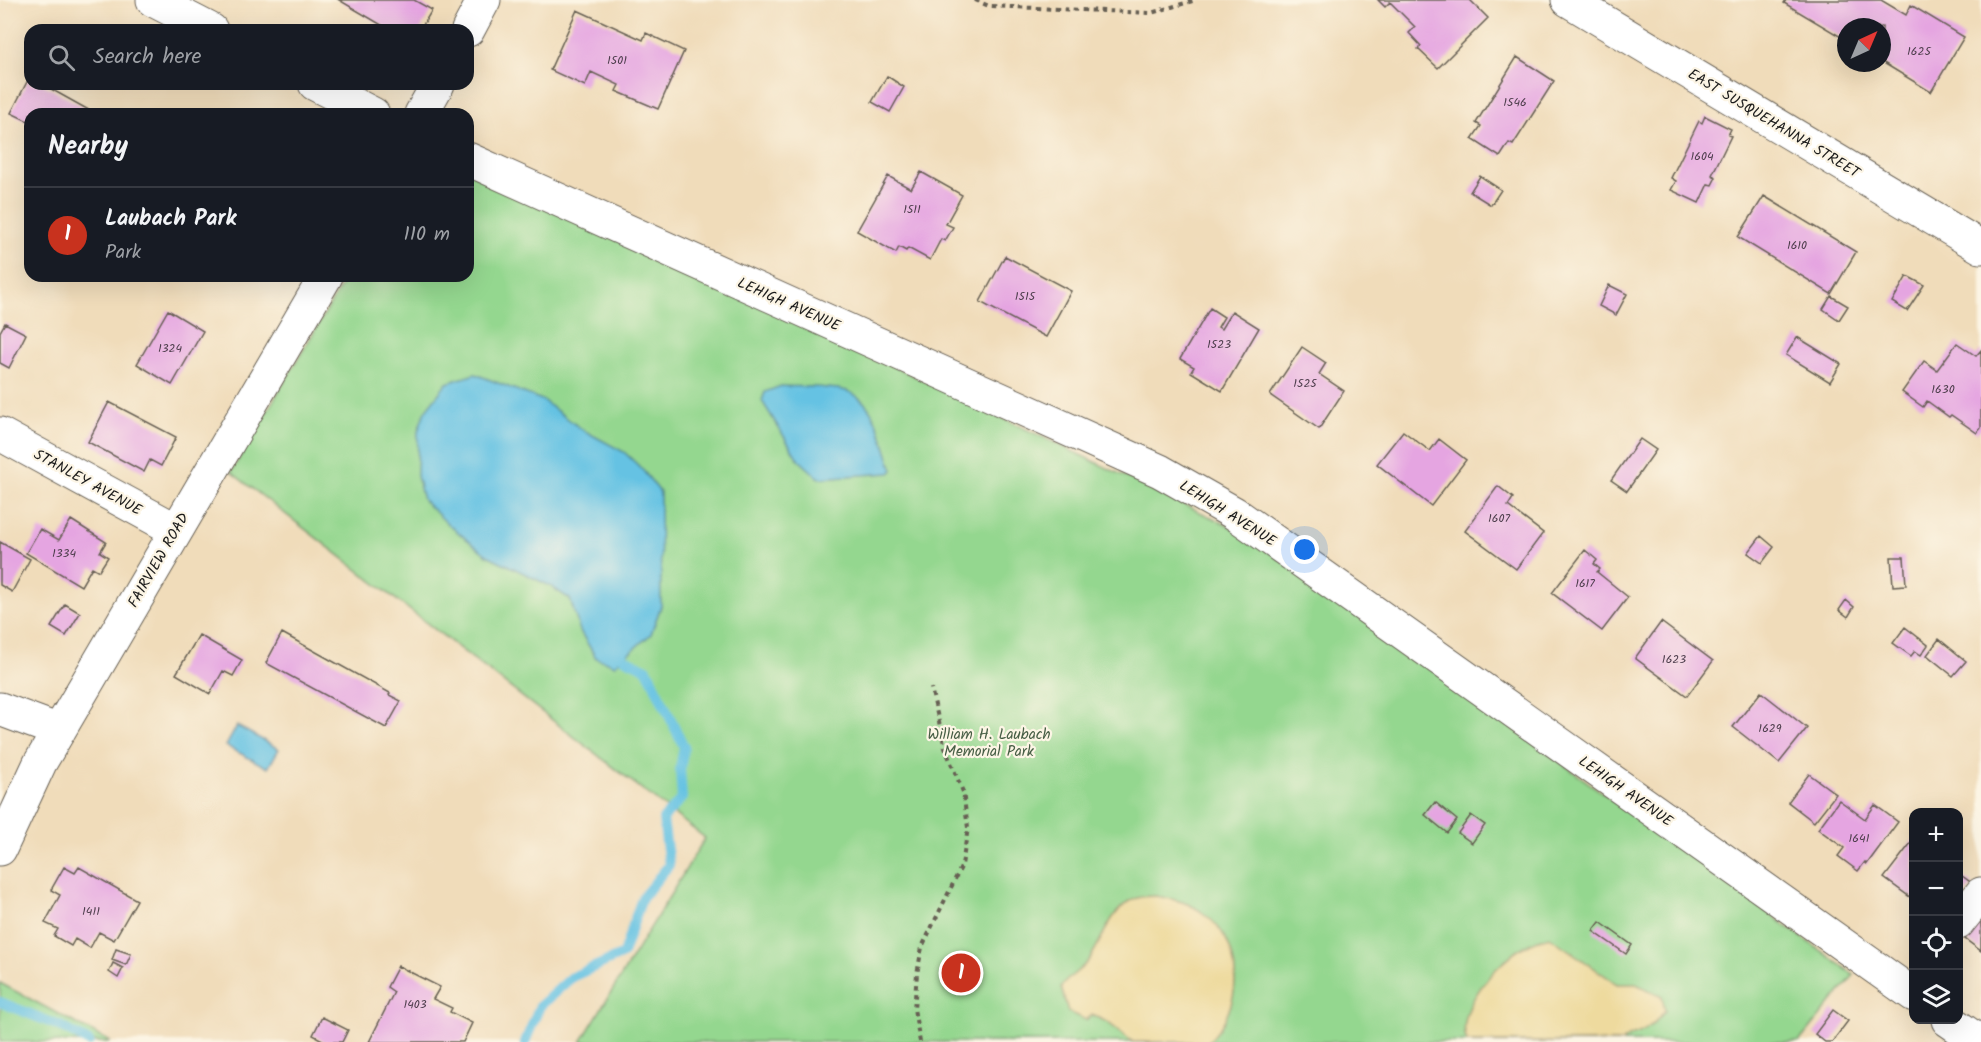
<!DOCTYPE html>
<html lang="en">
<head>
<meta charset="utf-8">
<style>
  :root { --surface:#171b24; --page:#242831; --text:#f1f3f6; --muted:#9ea1a6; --line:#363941; --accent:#c8321e }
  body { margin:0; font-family:Kalam,sans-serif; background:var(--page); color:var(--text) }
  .controls { position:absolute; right:18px; bottom:18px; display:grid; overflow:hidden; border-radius:12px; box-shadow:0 6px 24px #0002 }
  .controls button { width:54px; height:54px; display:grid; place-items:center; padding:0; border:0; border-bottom:2px solid var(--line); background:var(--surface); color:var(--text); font:30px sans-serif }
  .compass { position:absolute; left:1837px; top:18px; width:54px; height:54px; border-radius:50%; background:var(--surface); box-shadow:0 6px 24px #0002; rotate:44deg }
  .you { position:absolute; left:1305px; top:550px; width:21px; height:21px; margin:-15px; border:4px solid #fff; border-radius:50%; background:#1a73e8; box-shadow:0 0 0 9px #1a73e833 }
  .badge { display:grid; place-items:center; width:39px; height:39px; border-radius:50%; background:var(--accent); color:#fff; font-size:20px; font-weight:700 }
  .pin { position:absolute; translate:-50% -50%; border:3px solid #fff; box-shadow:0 2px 6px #0006 }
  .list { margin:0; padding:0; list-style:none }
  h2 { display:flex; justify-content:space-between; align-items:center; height:78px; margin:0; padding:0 24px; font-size:26px }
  h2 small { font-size:20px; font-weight:400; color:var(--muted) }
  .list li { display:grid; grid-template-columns:39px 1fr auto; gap:18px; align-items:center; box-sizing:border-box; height:96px; padding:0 24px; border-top:2px solid var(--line) }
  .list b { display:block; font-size:22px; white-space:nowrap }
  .list p { margin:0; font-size:20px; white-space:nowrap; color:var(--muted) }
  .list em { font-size:20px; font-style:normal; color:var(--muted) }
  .icon { flex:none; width:33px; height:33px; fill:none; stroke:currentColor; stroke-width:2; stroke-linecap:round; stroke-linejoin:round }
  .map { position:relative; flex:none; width:1981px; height:1042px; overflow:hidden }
  .search { position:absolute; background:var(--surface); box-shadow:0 6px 24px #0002; left:24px; top:24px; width:450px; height:66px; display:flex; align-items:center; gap:15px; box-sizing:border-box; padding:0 21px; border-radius:18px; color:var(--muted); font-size:22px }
  .panel { position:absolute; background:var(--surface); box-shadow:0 6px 24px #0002; left:24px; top:108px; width:450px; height:174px; border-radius:18px }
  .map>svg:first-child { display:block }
</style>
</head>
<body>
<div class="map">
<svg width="1981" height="1042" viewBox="0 0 1981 1042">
  <rect width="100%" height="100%" fill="#fcf5e5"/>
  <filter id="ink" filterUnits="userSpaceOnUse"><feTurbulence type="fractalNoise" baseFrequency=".0167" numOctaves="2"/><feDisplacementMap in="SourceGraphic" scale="12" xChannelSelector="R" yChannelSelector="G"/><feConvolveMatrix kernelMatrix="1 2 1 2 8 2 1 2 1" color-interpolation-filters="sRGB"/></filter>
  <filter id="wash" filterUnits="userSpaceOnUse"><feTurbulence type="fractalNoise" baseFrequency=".008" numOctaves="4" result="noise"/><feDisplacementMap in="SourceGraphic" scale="24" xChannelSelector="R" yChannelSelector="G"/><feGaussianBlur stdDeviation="1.35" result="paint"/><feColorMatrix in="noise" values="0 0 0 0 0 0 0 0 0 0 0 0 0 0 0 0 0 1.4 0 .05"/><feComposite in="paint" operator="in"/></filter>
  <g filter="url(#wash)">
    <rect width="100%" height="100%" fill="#f0dcba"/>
    <path fill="#94d78f" stroke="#587a56" stroke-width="1.5" d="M 468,171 L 761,303 L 1244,533 L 1854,975 L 1799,1042 L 581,1042 L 705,838 L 231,472 L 347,276 L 468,276 Z
      M 0,983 L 111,1042 L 0,1042 Z"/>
    <path fill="#eeda9e" stroke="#857b5d" stroke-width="1.5" d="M 1156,896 C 1173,899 1189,902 1203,913 C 1246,943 1244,1008 1208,1042 L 1133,1042 L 1107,1022 L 1092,1015 L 1086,1020 L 1068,1012 L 1061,987 C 1070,975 1079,972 1088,961 C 1103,941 1110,907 1137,898 C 1143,896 1150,896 1156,896 Z
      M 1550,937 L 1617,984 L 1636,984 L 1662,996 L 1665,1011 C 1657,1020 1650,1028 1639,1033 C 1632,1036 1626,1036 1622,1042 L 1467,1042 C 1454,1010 1497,962 1523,947 C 1532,942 1540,939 1550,937 Z"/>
    <path fill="#65c2e3" stroke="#406f80" stroke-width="1.5" d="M 475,374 L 542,400 L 583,430 L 624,452 L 641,468 L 660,492 L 661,606 L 651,634 L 615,665 L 596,658 L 580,631 L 570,599 L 550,586 L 487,555 L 450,526 L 423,500 L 417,476 L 418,431 L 425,411 L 447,383 Z
      M 781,386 C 801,387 823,386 843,390 C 876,397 883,443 893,470 L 890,473 L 819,478 L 798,459 L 762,401 L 765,392 Z
      M 237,726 L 279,749 L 268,768 L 226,746 Z"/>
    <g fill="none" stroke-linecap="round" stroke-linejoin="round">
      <path stroke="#65c2e3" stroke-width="10" d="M 0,1002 L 62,1027 L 89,1042
        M 525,1042 L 540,1006 L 572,977 L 623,954 L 642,898 L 669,865 L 663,819 L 682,798 L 680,769 L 684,747 L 647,669 L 624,658"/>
    </g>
    <g id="blocks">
      <path fill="#e5a5e1" d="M 339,0 L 414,0 L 432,10 L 420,30 L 390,30 Z
        M 1378,0 L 1470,0 L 1488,18 L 1438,68 L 1418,49 L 1421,46 L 1409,33 L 1415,27 L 1390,2 L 1385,7 Z
        M 1786,0 L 1881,0 L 1906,15 L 1911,5 L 1964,37 L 1931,92 L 1882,62 L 1882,27 L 1846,27 L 1846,40 L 1784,3 Z
        M 577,10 L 643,40 L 646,33 L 684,51 L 658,109 L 616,91 L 619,85 L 591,72 L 585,86 L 550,70 Z
        M 1517,57 L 1554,81 L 1513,145 L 1509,143 L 1500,157 L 1472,139 L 1481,126 L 1476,123 Z
        M 30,76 L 30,84 L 42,84 L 96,114 L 30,114 L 30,122 L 11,113 Z
        M 887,76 L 904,87 L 890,112 L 872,102 Z
        M 1705,116 L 1731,129 L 1728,135 L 1731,136 L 1712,175 L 1716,177 L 1712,185 L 1708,184 L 1699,203 L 1671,190 L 1676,181 L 1671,178 L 1699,121 L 1702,123 Z
        M 921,172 L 962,195 L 946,224 L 953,227 L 945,241 L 941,239 L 930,260 L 908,248 L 906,251 L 899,247 L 896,253 L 857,231 L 888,176 L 911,189 Z
        M 1480,176 L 1501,190 L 1491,205 L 1470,192 Z
        M 1764,196 L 1856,252 L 1831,294 L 1738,237 Z
        M 1005,256 L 1071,291 L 1046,337 L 980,302 Z
        M 1907,276 L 1924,285 L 1907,311 L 1892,302 Z
        M 1609,285 L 1627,294 L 1616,315 L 1599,306 Z
        M 1831,296 L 1848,306 L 1839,320 L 1823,309 Z
        M 1210,308 L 1224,317 L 1218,327 L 1221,329 L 1232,311 L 1259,328 L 1222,391 L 1191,372 L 1194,367 L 1180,359 Z
        M 168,310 L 203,331 L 172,385 L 137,364 Z
        M 5,323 L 26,334 L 9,368 L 0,363 L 0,332 Z
        M 1797,337 L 1841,364 L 1830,382 L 1786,355 Z
        M 1957,343 L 1976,356 L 1981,350 L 1981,428 L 1977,433 L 1951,415 L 1949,417 L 1927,401 L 1923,407 L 1902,392 L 1924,361 L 1937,370 Z
        M 1302,347 L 1326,363 L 1319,374 L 1344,391 L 1319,429 L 1270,395 Z
        M 109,402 L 176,437 L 161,466 L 150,460 L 144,472 L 88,442 Z
        M 1403,431 L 1430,451 L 1439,439 L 1466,460 L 1431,506 L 1377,464 Z
        M 1640,439 L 1656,450 L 1627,491 L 1611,480 Z
        M 1498,486 L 1513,498 L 1508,506 L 1543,533 L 1516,569 L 1465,531 Z
        M 71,520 L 106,542 L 100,552 L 108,557 L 99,571 L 92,567 L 81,586 L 26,553 L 40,529 L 59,540 Z
        M 1761,536 L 1774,547 L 1762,563 L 1748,553 Z
        M 0,542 L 30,559 L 12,592 L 0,585 Z
        M 1585,550 L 1597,560 L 1594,564 L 1600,569 L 1597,572 L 1628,597 L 1602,631 L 1552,593 Z
        M 1891,557 L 1904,557 L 1906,585 L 1893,586 Z
        M 1846,600 L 1854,607 L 1848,617 L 1839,610 Z
        M 65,604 L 80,613 L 66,636 L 51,627 Z
        M 1661,622 L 1713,661 L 1687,696 L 1635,658 Z
        M 1905,627 L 1928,645 L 1921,655 L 1915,651 L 1911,656 L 1893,643 Z
        M 282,633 L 390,693 L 389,695 L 401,701 L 386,728 L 266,663 Z
        M 199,635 L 242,660 L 233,676 L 223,671 L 210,694 L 176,674 Z
        M 1939,639 L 1966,661 L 1953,676 L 1927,655 Z
        M 1761,692 L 1807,728 L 1779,763 L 1733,727 Z
        M 1809,774 L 1836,794 L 1814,822 L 1788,802 Z
        M 1839,800 L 1865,819 L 1875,805 L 1898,822 L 1867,864 L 1865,862 L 1858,871 L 1838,856 L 1844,848 L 1818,829 Z
        M 1435,802 L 1457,820 L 1447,833 L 1425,815 Z
        M 1471,815 L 1485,825 L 1472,843 L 1458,833 Z
        M 1914,839 L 1914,900 L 1884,878 Z
        M 64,867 L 75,873 L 79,867 L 137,900 L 114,940 L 99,932 L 90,948 L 75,939 L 71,946 L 54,936 L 58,929 L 45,923 L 60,895 L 51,890 Z
        M 1958,873 L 1973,884 L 1958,904 Z
        M 1981,918 L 1981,951 L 1965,939 Z
        M 1600,922 L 1632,945 L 1626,954 L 1593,931 Z
        M 116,949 L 131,954 L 126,965 L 112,960 Z
        M 113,963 L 123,968 L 118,978 L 109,972 Z
        M 398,966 L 440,987 L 433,999 L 452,1008 L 450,1012 L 472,1023 L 463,1042 L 369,1042 L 394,992 L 387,987 Z
        M 1833,1010 L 1848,1021 L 1832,1042 L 1825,1042 L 1815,1034 Z
        M 322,1017 L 348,1030 L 342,1042 L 326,1042 L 313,1035 Z"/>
    </g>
  </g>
  <g filter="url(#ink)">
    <use href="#blocks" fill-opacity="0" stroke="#665f53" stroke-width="1.5"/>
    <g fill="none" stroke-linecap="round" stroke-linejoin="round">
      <defs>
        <path id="minor" d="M 153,0 L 211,30
          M 468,30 L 484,0
          M 315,84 L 373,114
          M 421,114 L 438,84
          M 468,159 L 1160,471 L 1234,513 L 1914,995
          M 0,434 L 176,530
          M 0,709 L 59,731
          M 0,849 L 40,763 L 326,276
          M 1958,923 L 1981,894
          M 1948,1020 L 1980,1042"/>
        <path id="major" d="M 1568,0 L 1981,247"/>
      </defs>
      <use href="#minor" stroke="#665f53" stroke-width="35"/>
      <use href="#major" stroke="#665f53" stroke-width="35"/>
      <path stroke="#665f53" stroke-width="4" stroke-dasharray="4.5 4.5" stroke-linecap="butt" d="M 975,0 L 989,6 L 1151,13 L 1196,0
        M 920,1042 L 914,1009 L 917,974 L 922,947 L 962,865 L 968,828 L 963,792 L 945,748 L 931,688"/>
      <use href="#minor" stroke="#fff" stroke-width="33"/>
      <use href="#major" stroke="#fff" stroke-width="33"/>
    </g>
  </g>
  <g text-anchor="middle" stroke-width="4.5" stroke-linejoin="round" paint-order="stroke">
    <g font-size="12" fill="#4e3e4d">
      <text x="1919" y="55">1625</text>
      <text x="617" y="64">1501</text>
      <text x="1515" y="106">1546</text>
      <text x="1702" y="160">1604</text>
      <text x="912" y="213">1511</text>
      <text x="1797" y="249">1610</text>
      <text x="1025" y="300">1515</text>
      <text x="1219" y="348">1523</text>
      <text x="170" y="352">1324</text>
      <text x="1305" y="387">1525</text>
      <text x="1943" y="393">1630</text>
      <text x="1499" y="522">1607</text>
      <text x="64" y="557">1334</text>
      <text x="1585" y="587">1617</text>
      <text x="1674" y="663">1623</text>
      <text x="1770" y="732">1629</text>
      <text x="1859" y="842">1641</text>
      <text x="91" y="915">1411</text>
      <text x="415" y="1008">1403</text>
    </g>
    <g font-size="15" fill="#1c1c1c" stroke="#fcf5e5">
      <text transform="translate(1774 123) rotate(31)" y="5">EAST SUSQUEHANNA STREET</text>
      <text transform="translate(789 304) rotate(24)" y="5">LEHIGH AVENUE</text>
      <text transform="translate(88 482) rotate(29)" y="5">STANLEY AVENUE</text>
      <text transform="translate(1228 513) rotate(32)" y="5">LEHIGH AVENUE</text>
      <text transform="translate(158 560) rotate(-60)" y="5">FAIRVIEW ROAD</text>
      <text transform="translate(1626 791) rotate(35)" y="5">LEHIGH AVENUE</text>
    </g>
    <g font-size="15" fill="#465d44" stroke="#fcf5e5">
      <text x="989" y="739">William H. Laubach<tspan x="989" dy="17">Memorial Park</tspan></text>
    </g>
  </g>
</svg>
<div class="controls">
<button>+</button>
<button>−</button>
<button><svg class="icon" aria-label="locate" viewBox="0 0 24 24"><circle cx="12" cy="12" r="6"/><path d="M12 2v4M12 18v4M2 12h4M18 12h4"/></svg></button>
<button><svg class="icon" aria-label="layers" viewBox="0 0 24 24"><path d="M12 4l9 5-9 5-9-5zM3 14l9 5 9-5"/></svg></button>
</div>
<svg class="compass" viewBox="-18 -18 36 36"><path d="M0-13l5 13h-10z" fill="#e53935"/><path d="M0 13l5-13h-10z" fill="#9ea1a6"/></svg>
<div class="you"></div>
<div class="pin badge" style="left:961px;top:973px">1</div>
<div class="search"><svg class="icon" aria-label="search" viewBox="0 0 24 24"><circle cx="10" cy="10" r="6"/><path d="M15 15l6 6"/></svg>Search here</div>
<section class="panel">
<h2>Nearby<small></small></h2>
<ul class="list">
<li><span class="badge">1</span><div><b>Laubach Park</b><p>Park</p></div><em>110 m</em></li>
</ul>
</section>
</div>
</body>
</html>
